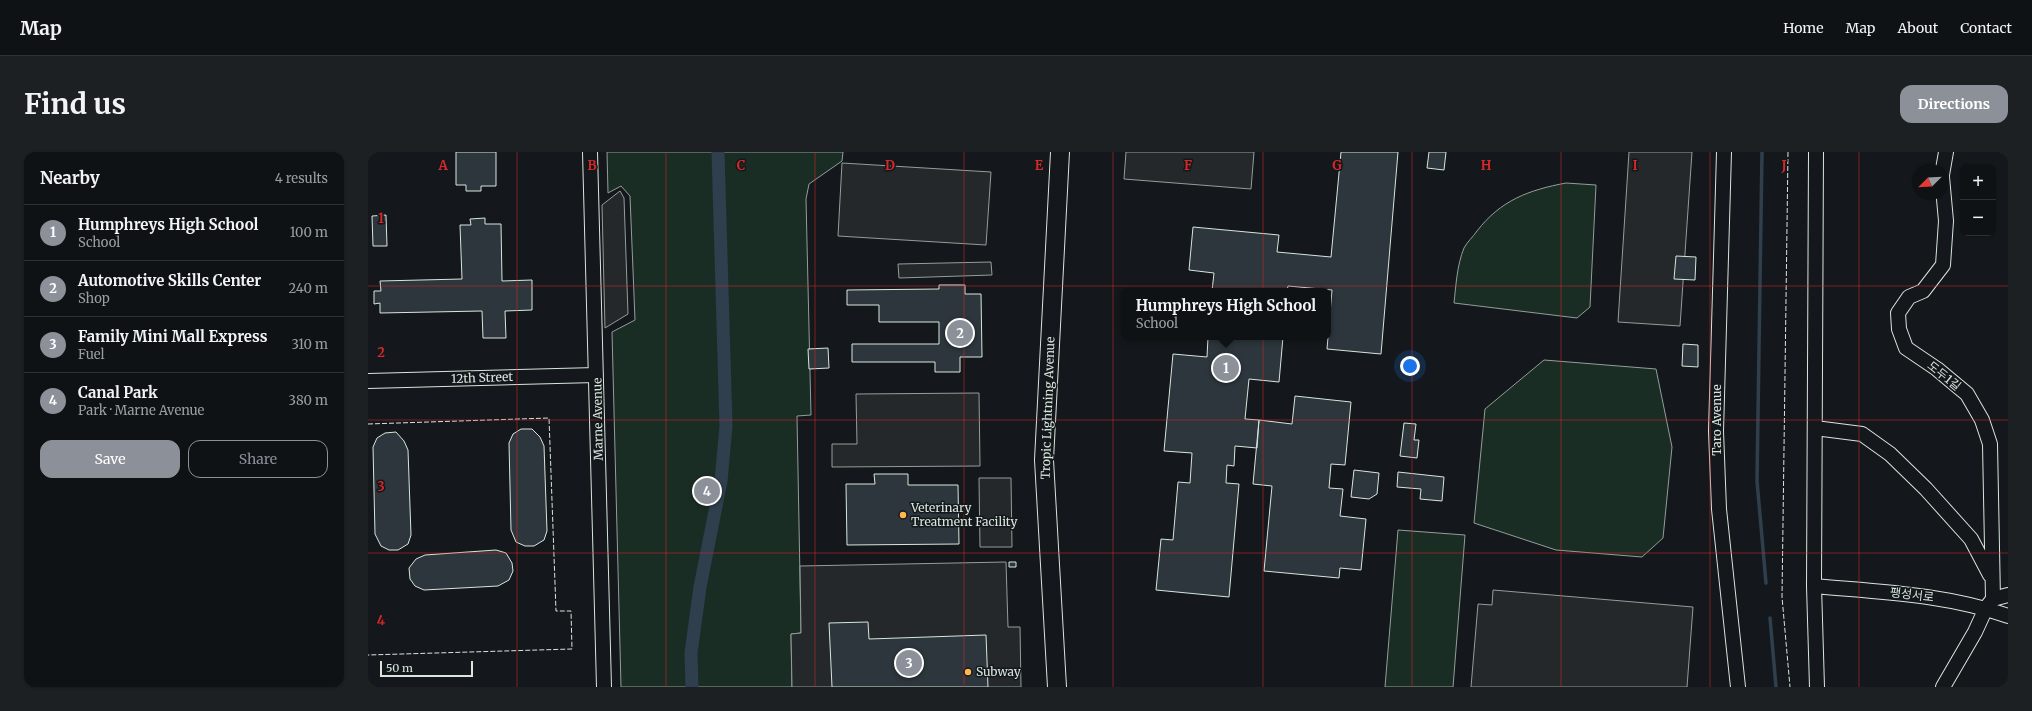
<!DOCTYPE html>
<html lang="en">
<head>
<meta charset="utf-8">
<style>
  :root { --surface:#0f1215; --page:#1d2022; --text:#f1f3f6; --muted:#9b9ea0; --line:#2f3234; --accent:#8c9099 }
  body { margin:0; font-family:Merriweather,"Noto Sans KR",serif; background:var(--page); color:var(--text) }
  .controls { position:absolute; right:12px; top:12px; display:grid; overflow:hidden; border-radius:8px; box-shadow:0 1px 3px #0004 }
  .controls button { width:36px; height:36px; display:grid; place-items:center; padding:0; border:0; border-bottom:1px solid var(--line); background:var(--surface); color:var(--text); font:20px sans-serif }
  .compass { position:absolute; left:1544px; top:12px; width:36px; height:36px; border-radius:50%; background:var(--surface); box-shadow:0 1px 3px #0004; rotate:246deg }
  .scale { position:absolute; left:12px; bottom:10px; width:93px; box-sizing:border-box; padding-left:4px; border:2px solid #d8e6dc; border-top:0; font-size:11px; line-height:14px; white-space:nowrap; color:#d8e6dc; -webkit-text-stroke:3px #14181c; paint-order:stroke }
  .you { position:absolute; left:1042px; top:214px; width:14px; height:14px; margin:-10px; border:3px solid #fff; border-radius:50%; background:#1a73e8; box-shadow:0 0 0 6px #1a73e833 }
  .badge { display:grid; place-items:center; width:26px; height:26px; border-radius:50%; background:var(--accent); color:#fff; font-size:13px; font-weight:700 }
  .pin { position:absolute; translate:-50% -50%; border:2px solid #fff; box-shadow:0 1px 4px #0006 }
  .popup { position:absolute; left:753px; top:136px; width:210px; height:52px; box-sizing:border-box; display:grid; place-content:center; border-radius:8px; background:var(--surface); filter:drop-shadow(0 1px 3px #0005); font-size:13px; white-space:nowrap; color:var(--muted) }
  .popup b { font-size:15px; color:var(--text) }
  .popup::after { content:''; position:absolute; left:50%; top:100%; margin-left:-8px; border:8px solid transparent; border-top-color:var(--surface) }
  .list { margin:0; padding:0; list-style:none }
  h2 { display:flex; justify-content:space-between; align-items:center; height:52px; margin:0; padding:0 16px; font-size:17px }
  h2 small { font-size:13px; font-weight:400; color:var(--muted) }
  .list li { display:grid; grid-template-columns:26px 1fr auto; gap:12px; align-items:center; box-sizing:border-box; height:56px; padding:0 16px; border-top:1px solid var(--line) }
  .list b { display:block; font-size:15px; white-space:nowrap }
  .list p { margin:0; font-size:13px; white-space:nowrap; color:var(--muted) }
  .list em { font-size:13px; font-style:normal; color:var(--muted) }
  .actions { display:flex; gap:8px; padding:12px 16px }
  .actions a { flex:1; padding:9px 0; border:1px solid var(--accent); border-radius:12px; text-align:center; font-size:14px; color:var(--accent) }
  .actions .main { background:var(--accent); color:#fff }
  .map { position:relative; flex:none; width:1640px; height:535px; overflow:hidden; border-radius:12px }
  header { display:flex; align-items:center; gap:24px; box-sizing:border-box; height:56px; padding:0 20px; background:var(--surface); border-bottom:1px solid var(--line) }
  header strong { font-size:19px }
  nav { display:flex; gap:22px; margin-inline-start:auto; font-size:14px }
  .intro { display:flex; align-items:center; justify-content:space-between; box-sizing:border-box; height:96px; padding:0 24px }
  h1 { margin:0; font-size:28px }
  .button { padding:10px 18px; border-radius:12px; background:var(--accent); color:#fff; font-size:14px; font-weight:700 }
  main { display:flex; gap:24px; padding:0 24px }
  aside { flex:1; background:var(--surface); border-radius:12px; box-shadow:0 1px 3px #0004 }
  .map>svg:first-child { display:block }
</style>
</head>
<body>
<header>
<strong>Map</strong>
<nav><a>Home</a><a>Map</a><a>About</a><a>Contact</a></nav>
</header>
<div class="intro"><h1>Find us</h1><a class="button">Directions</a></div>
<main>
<aside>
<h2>Nearby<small>4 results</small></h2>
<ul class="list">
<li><span class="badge">1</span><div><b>Humphreys High School</b><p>School</p></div><em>100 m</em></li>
<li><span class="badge">2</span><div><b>Automotive Skills Center</b><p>Shop</p></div><em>240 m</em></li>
<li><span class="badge">3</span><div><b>Family Mini Mall Express</b><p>Fuel</p></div><em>310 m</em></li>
<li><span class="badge">4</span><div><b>Canal Park</b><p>Park · Marne Avenue</p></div><em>380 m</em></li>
</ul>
<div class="actions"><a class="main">Save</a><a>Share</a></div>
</aside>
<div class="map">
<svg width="1640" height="535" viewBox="0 0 1640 535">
  <rect width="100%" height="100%" fill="#14181c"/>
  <path fill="#1a2d24" stroke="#939e99" d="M 239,0 L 475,0 L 474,9 L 441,32 L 438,47 L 443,263 L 429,264 L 433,481 L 423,482 L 424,535 L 253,535 L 244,180 L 267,168 L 262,44 L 253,34 L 240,41 Z
    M 1198,31 L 1228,33 L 1222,155 L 1209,166 L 1086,151 C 1088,133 1089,113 1096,96 C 1099,90 1105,85 1109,79 C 1133,48 1161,38 1198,31 Z
    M 1176,208 L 1288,217 L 1304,295 L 1295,386 L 1274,405 L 1188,398 L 1106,371 L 1117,257 Z
    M 1030,378 L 1097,383 L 1085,535 L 1017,535 Z"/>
  <path fill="#24282b" stroke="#939e99" d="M 758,0 L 886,0 L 883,37 L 756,27 Z
    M 1261,0 L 1324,0 L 1312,174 L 1250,170 Z
    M 474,11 L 623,20 L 618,93 L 470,84 Z
    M 252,39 L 256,46 L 260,162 L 237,176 L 234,53 Z
    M 623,110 L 624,123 L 531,126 L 530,112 Z
    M 611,241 L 612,314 L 464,315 L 464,292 L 489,292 L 488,242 Z
    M 611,326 L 643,326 L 644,395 L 612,395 Z
    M 638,410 L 640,475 L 652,475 L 653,535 L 424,535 L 423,482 L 433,481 L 432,414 Z
    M 1125,438 L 1325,455 L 1319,535 L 1103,535 L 1110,452 L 1124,453 Z"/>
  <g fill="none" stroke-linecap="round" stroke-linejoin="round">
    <path stroke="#2f3f4d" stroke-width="3.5" d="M 1394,0 L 1389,329 L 1398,431
      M 1402,466 L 1408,535"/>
    <path stroke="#2f3f4d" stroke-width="13" d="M 324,535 L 323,501 L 332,435 L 353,329 L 358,274 L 350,0"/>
  </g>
  <path fill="#2c363c" stroke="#d8e6dc" d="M 88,0 L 128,0 L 128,34 L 113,34 L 113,39 L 98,39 L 98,33 L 88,33 Z
    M 973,0 L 1030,0 L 1013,202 L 959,197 L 964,138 L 920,134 L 919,139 L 844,139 L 846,121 L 821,118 L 825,75 L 911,83 L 909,100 L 963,105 Z
    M 1061,0 L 1078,0 L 1076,18 L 1059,16 Z
    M 18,63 L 19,94 L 5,94 L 4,64 Z
    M 117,66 L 117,72 L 133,72 L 134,129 L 164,128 L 164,158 L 137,159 L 138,186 L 115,186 L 114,159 L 12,161 L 12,151 L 6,152 L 6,139 L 13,139 L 12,129 L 94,127 L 92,73 L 103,73 L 102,67 Z
    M 1308,104 L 1328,105 L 1327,128 L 1306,127 Z
    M 571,133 L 597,133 L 597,142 L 613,142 L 614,205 L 592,205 L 592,220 L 567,220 L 567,210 L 484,210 L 484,192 L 571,192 L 571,170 L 511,170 L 511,153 L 479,153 L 479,138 L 571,137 Z
    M 840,185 L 915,185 L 911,230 L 881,227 L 877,267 L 891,268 L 889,296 L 867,294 L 866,314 L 859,313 L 858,331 L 871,332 L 861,445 L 788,438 L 793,387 L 805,388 L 810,330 L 822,331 L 824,301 L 796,299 L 805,202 L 839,205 Z
    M 1315,192 L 1330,193 L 1330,215 L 1314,214 Z
    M 460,196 L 461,216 L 441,217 L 440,197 Z
    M 927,244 L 983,250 L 977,313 L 963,312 L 961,336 L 975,337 L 972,364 L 998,367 L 993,418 L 972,416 L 971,426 L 896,419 L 904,334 L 885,332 L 891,268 L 924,272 Z
    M 1036,271 L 1048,272 L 1046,288 L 1051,288 L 1049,306 L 1032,304 Z
    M 153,277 L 164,277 L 172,285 L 176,294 L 179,379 L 176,388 L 166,394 L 157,394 L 148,390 L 143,378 L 141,291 L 145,282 Z
    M 28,280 L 36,289 L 40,298 L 43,383 L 40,392 L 30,398 L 21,398 L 13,394 L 7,382 L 5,295 L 9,286 L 17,281 Z
    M 986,318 L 1011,321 L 1009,342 L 1001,347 L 983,345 Z
    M 1030,320 L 1076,325 L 1074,349 L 1052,347 L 1053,337 L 1029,335 Z
    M 506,322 L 540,322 L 540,333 L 590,333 L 591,392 L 479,393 L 478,332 L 507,332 Z
    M 128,398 L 138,401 L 144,411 L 145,419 L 141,428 L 130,434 L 56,438 L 47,434 L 42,427 L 41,416 L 48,407 L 57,403 Z
    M 641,410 L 648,410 L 648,415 L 641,415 Z
    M 500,470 L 501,487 L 618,483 L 620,535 L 464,535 L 461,471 Z"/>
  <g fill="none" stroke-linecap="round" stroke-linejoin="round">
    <defs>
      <path id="minor" d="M 222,0 L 236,535
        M 1356,0 L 1348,279 L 1351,357 L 1370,535
        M 1448,0 L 1446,434 L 1449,535
        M 1574,23 L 1578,0
        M 1574,25 L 1578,69 L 1575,113 L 1555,139 L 1541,145 L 1530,161 L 1531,177 L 1538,196 L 1569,217 L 1599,242 L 1614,268 L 1622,292 L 1625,447 L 1618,456 L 1607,480 L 1575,535
        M 0,229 L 228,223
        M 1447,276 L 1494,282 L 1522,302 L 1558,337 L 1603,387 L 1622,423
        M 1446,434 C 1511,440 1577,442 1640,464
        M 1625,447 L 1640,443"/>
      <path id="major" d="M 689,535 L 676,308 L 692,0"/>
    </defs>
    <use href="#minor" stroke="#d8e6dc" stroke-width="16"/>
    <use href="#major" stroke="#d8e6dc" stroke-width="20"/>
    <use href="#minor" stroke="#14181c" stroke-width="14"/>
    <use href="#major" stroke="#14181c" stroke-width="18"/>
    <path stroke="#d8e6dc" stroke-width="1" stroke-dasharray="5 2" stroke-linecap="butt" d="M 1420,0 L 1414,445 L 1422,535
      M 0,272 L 181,266 L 188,459 L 203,459 L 204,497 L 0,503"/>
  </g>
  <path fill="none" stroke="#d62828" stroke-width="1" stroke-opacity="0.55" d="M 149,0 L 149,535M 298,0 L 298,535M 447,0 L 447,535M 596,0 L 596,535M 745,0 L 745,535M 895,0 L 895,535M 1044,0 L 1044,535M 1193,0 L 1193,535M 1342,0 L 1342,535M 1491,0 L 1491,535M 0,134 L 1640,134M 0,268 L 1640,268M 0,401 L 1640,401"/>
  <g fill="#ffb74d" stroke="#14181c" stroke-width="1.5">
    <circle cx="535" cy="363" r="4"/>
    <circle cx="600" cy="520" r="4"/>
  </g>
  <g text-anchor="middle" stroke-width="3" stroke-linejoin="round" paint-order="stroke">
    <g font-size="12" fill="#d8e6dc" stroke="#14181c">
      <text transform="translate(1576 224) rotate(39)" y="4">도두1길</text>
      <text transform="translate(114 226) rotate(-2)" y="4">12th Street</text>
      <text transform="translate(680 256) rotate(-88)" y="4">Tropic Lightning Avenue</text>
      <text transform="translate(230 267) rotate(-91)" y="4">Marne Avenue</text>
      <text transform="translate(1349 268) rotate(-90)" y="4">Taro Avenue</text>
      <text transform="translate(1544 443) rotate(7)" y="4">팽성서로</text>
    </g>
    <g font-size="12" fill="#d8e6dc" stroke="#14181c" text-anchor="start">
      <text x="543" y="360">Veterinary<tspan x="543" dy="14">Treatment Facility</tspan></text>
      <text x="608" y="524">Subway</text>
    </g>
  </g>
  <g font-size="13" text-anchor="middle" font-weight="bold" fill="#d62828" stroke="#14181c" stroke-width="3" stroke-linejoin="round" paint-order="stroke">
    <text x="75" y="18">A</text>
    <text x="224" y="18">B</text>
    <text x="373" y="18">C</text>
    <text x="522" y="18">D</text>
    <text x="671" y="18">E</text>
    <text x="820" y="18">F</text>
    <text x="969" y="18">G</text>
    <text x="1118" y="18">H</text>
    <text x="1267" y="18">I</text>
    <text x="1416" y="18">J</text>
    <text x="13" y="71">1</text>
    <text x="13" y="205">2</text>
    <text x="13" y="339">3</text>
    <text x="13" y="473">4</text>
  </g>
</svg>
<div class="controls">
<button>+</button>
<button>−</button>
</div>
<svg class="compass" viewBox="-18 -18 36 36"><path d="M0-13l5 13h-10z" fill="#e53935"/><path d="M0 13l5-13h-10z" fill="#9b9ea0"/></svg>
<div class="scale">50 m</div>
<div class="you"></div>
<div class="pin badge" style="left:858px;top:216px">1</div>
<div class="popup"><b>Humphreys High School</b>School</div>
<div class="pin badge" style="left:592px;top:181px">2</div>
<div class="pin badge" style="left:541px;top:511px">3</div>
<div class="pin badge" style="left:339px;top:339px">4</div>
</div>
</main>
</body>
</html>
